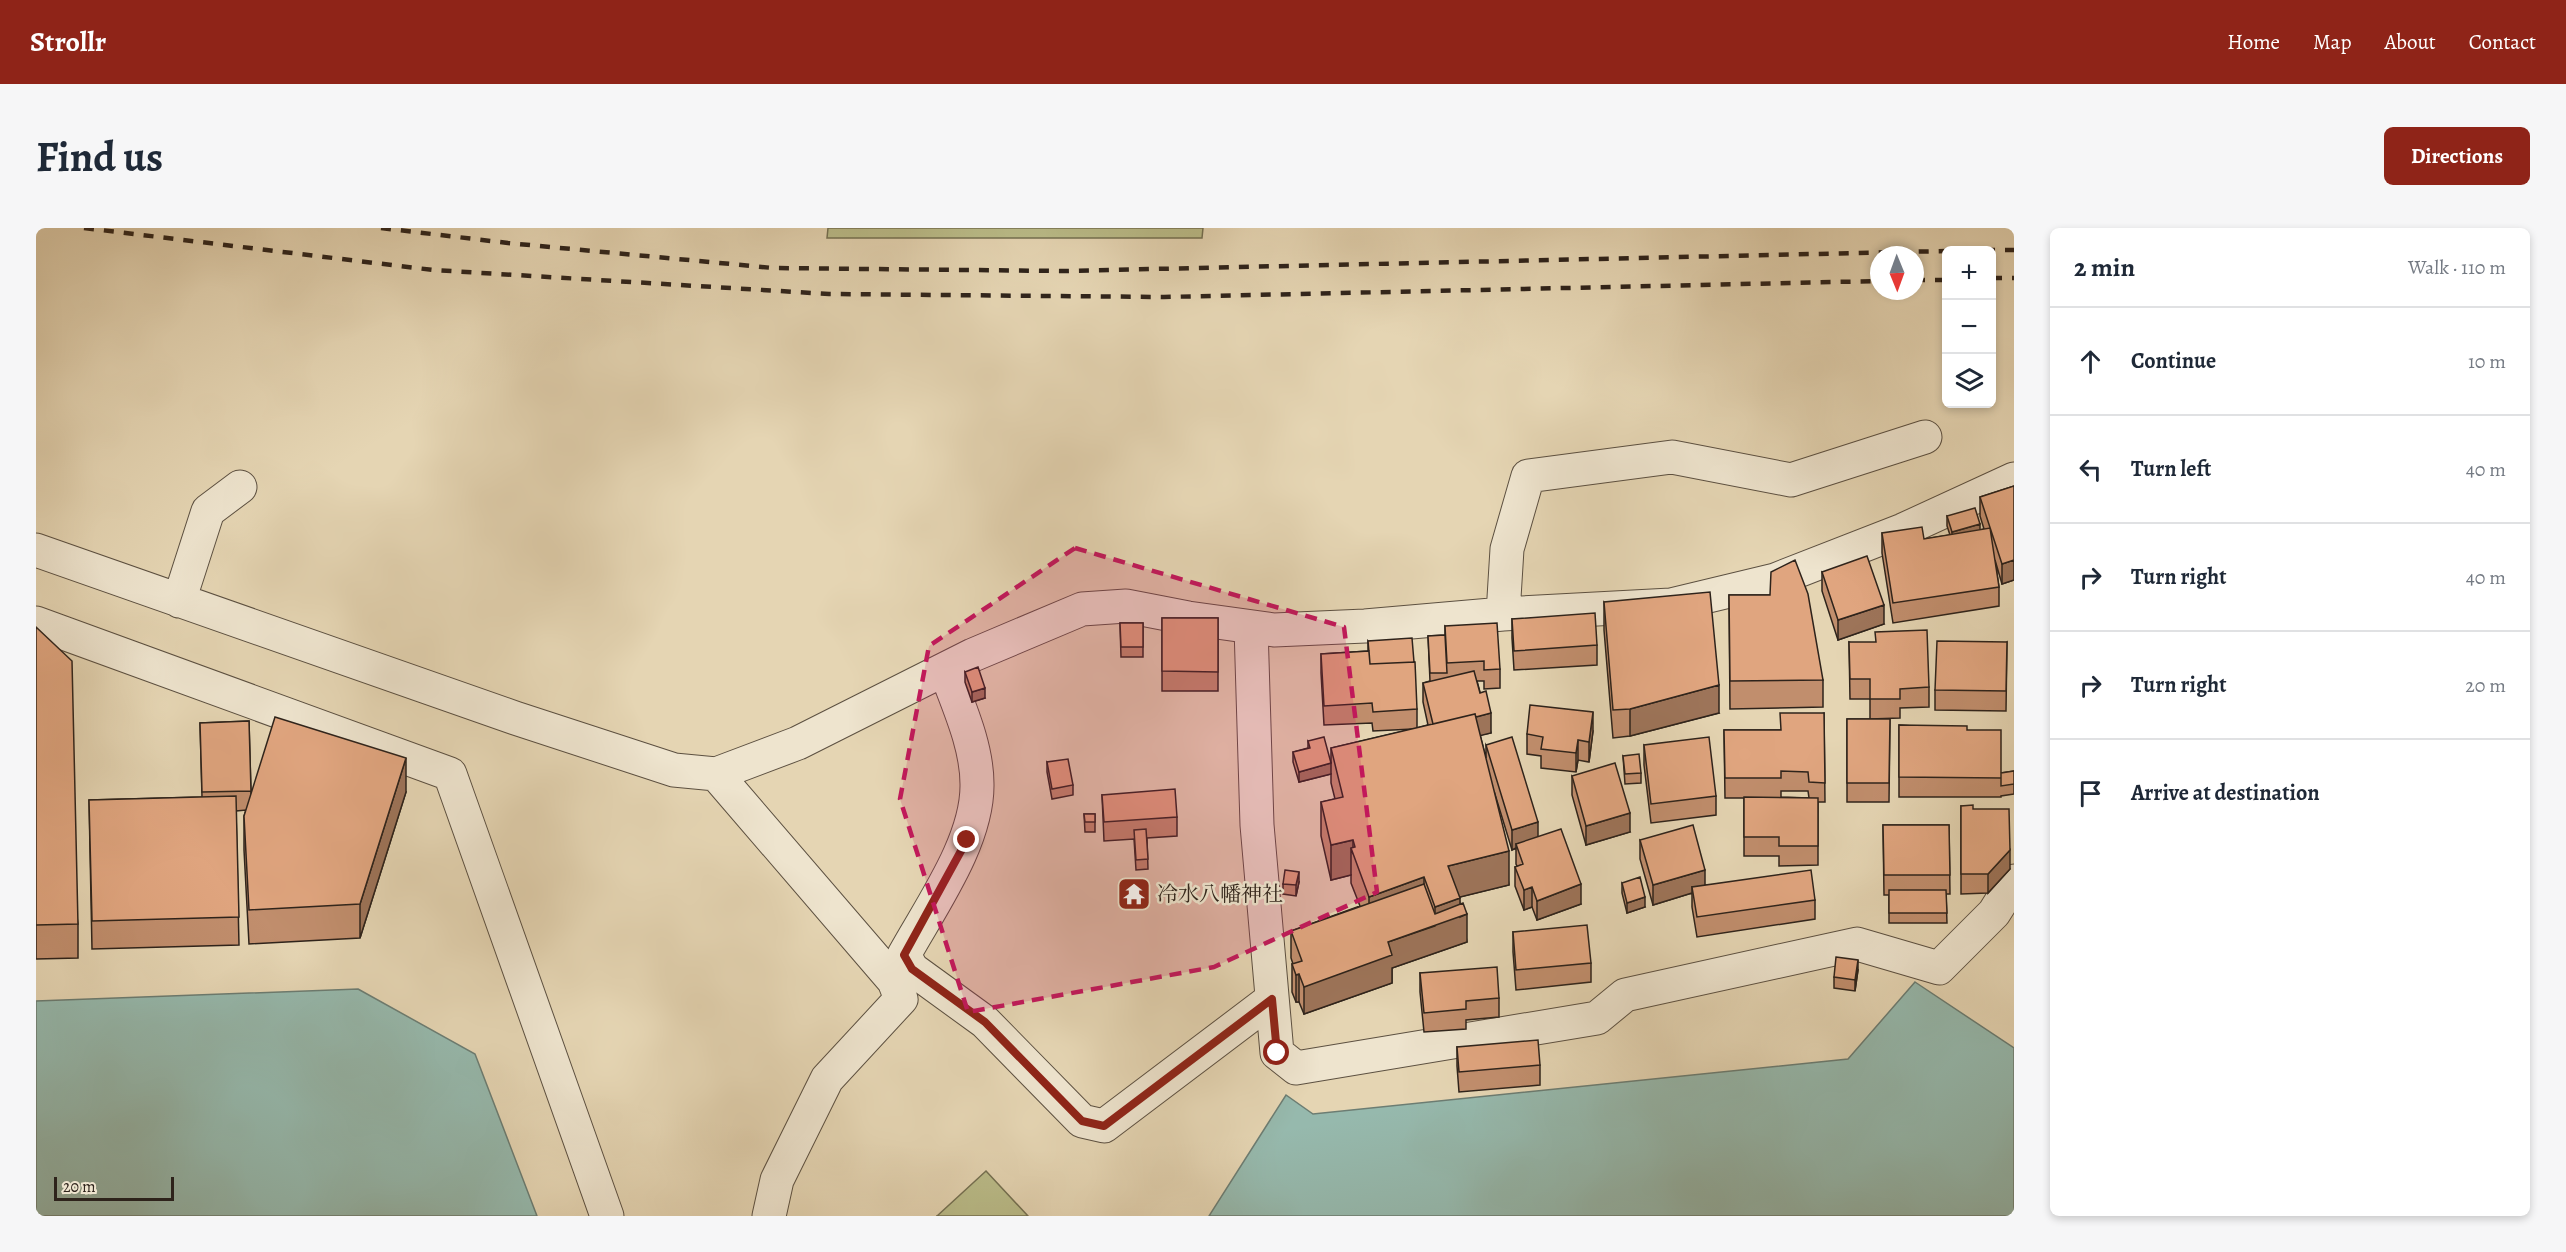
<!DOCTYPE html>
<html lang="en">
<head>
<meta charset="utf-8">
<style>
  :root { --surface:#fff; --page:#f6f6f7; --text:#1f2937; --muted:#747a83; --line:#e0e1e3; --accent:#8f2418 }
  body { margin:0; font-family:Alegreya,"Noto Serif JP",serif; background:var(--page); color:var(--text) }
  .controls { position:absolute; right:18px; top:18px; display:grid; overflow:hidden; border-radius:9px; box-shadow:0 3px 9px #0003 }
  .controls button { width:54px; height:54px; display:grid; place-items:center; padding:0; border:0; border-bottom:2px solid var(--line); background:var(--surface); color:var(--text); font:30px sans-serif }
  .compass { position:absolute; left:1834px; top:18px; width:54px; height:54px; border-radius:50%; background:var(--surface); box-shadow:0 3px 9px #0003; rotate:179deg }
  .scale { position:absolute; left:18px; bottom:15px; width:120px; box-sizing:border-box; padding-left:6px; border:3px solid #2e231b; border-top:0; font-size:16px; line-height:21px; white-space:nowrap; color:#2e231b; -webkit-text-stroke:4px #eee4ce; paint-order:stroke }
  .stop { position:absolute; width:18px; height:18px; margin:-14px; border:4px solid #8f2418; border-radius:50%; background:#fff }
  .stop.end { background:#8f2418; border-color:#fff; box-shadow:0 2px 6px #0008 }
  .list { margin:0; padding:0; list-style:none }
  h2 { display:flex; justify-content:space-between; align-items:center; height:78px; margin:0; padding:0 24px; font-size:26px }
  h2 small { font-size:20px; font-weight:400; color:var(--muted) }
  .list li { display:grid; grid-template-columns:39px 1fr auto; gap:18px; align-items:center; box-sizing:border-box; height:108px; padding:0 24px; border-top:2px solid var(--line) }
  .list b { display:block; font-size:22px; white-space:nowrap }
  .list em { font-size:20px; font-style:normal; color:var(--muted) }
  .icon { flex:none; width:33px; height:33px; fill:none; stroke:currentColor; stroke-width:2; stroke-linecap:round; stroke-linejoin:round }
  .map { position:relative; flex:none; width:1978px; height:988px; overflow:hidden; border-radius:9px }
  header { display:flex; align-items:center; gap:36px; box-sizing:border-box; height:84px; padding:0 30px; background:var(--accent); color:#fff }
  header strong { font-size:28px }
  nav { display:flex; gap:33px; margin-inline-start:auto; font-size:21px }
  .intro { display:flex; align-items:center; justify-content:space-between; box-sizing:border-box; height:144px; padding:0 36px }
  h1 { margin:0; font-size:42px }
  .button { padding:15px 27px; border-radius:9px; background:var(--accent); color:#fff; font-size:21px; font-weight:700 }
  main { display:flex; gap:36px; padding:0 36px }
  aside { flex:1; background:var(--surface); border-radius:9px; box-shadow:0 3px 9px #0003 }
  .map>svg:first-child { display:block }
</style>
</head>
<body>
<header>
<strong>Strollr</strong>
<nav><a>Home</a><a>Map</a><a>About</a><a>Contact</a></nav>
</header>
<div class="intro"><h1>Find us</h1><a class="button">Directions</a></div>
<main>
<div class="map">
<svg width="1978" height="988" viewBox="0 0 1978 988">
  <rect width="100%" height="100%" fill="#e5d5b3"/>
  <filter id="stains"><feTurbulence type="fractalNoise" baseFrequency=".00333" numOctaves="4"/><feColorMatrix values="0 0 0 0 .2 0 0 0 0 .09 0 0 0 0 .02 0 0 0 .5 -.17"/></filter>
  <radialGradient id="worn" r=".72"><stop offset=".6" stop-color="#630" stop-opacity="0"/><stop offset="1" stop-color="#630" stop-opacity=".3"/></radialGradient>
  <path fill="#babc89" stroke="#747052" stroke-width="1.5" d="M 792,0 L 1167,0 L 1166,10 L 791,10 Z
    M 950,943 L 992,988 L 900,988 L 901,988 Z"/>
  <path fill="#96b9ad" stroke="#6c7d73" stroke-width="1.5" d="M 1879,754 L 1978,820 L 1978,988 L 1173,988 L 1250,867 L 1277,886 L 1812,831 Z
    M 322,761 L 439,826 L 501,988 L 0,988 L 0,773 Z"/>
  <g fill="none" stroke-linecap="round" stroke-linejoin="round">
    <defs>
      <path id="minor" d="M 0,322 L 479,490 L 638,542 L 680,546 L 762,515 L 937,427 L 1046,381 L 1090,378 L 1152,390 L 1238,402 L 1329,398 L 1467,386 L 1635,377 L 1739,352 L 1867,302 L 1978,251
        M 143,373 L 172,283 L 204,259
        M 1467,386 L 1471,321 L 1492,248 L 1636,229 L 1755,252 L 1889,209
        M 0,395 L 414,546 L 571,988
        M 1215,399 L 1221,597 L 1241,825 L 1260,840 L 1561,790 L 1589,767 L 1821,716 L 1903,740 L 1958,685 L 1978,653
        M 680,546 L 858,753 L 865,771 L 791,851 L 741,952 L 733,988
        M 876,741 L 868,727 C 895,678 942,613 941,556 C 941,517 922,477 909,441
        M 858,753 L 876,741 L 949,794 L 1046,893 L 1068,898 L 1236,771"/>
    </defs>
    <use href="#minor" stroke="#5c5041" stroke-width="35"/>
    <use href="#minor" stroke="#eee4ce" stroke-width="33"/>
    <path stroke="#2e231b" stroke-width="4.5" stroke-dasharray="10 10" stroke-linecap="butt" d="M 48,0 L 397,42 L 793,66 L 1128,69 L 1843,53
      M 345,0 L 472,15 L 737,40 L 1029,43 L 1910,23
      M 1949,22 L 1978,22
      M 1956,50 L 1978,50
      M 1879,52 L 1910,52"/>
  </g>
  <path fill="#c18e6d" stroke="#2e231b" stroke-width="1.5" fill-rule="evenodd" d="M 1978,258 L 1978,352 L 1966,356 L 1959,332 L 1963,359 L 1963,378 L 1857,395 L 1846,325 L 1846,305 L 1888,311 L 1914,307 L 1911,298 L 1911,288 L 1944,302 L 1948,301 L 1944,288 L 1944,269 Z
    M 1786,344 L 1848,396 L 1802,412 L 1786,363 Z
    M 1693,367 L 1734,367 L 1787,452 L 1787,479 L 1694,481 Z
    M 1568,374 L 1683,485 L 1594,508 L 1577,510 L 1568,402 Z
    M 1126,390 L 1182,390 L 1182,463 L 1126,463 Z
    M 1476,391 L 1561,417 L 1561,437 L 1478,442 L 1476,410 Z
    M 1084,395 L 1107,395 L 1107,429 L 1085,429 Z
    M 1409,398 L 1464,441 L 1464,460 L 1448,461 L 1448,453 L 1441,453 L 1455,505 L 1444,507 L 1450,530 L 1450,517 L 1502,609 L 1545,676 L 1501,692 L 1496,679 L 1488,682 L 1479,658 L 1479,639 L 1481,638 L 1480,636 L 1480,620 L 1476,622 L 1458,563 L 1473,657 L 1423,669 L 1424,676 L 1431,714 L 1356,740 L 1356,755 L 1268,786 L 1263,774 L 1260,774 L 1256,764 L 1256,736 L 1257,736 L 1255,730 L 1255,703 L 1324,678 L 1315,655 L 1315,647 L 1295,652 L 1285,608 L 1285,574 L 1299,571 L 1295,555 L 1295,546 L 1263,554 L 1257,534 L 1257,524 L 1272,520 L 1272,513 L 1295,534 L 1295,520 L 1377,501 L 1337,503 L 1336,495 L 1288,497 L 1285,445 L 1285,426 L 1332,423 L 1332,413 L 1381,481 L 1381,500 L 1392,497 L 1387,474 L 1387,455 L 1394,453 L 1392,408 L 1409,407 Z
    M 0,399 L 42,696 L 42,730 L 0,731 Z
    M 1813,414 L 1893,459 L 1893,479 L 1864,480 L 1864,490 L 1834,491 L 1834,471 L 1814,471 Z
    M 1971,414 L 1970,483 L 1899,482 L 1899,462 Z
    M 929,444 L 949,470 L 936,474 L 929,454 Z
    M 1788,485 L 1789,574 L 1782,574 L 1782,637 L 1743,638 L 1743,628 L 1708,628 L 1708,570 L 1689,570 L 1688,502 L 1744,502 ZM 1745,563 L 1772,563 L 1773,570 L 1745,569 Z
    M 1811,491 L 1854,491 L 1853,574 L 1811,574 Z
    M 213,493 L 215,566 L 370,564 L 324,710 L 213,716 L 208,622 L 208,588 L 210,582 L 200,583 L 203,717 L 56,721 L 53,572 L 166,569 L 164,495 Z
    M 1863,497 L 1931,502 L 1965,545 L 1978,543 L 1978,566 L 1965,568 L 1965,569 L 1863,569 Z
    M 1557,503 L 1553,534 L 1542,532 L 1540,544 L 1505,540 L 1505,528 L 1491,526 L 1491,506 Z
    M 1608,517 L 1680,568 L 1680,587 L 1615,595 L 1608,537 Z
    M 1587,528 L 1605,545 L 1605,555 L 1589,556 Z
    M 1011,534 L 1037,557 L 1037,567 L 1016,571 L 1011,544 Z
    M 1536,548 L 1594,604 L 1550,617 L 1536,567 Z
    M 1066,567 L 1141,589 L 1141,608 L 1111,610 L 1112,641 L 1100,642 L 1098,611 L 1068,613 Z
    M 1925,578 L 1937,581 L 1974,641 L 1952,665 L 1925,666 Z
    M 1048,586 L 1059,586 L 1059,604 L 1049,604 Z
    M 1847,597 L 1913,597 L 1914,666 L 1910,666 L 1911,695 L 1853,695 L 1853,667 L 1848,667 Z
    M 1604,612 L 1669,657 L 1779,672 L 1779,691 L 1661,709 L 1656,679 L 1656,665 L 1617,677 L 1604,631 Z
    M 1263,654 L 1260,668 L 1247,666 L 1247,656 Z
    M 1586,655 L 1609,679 L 1591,685 L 1586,665 Z
    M 1477,704 L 1555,735 L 1555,754 L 1480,762 L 1477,724 Z
    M 1822,742 L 1819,763 L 1798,760 L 1798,749 Z
    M 1384,745 L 1463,770 L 1463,789 L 1430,792 L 1430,801 L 1388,804 L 1384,764 Z
    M 1421,819 L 1504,837 L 1504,857 L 1423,864 L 1421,838 Z"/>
  <path fill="#9d7459" stroke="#2e231b" stroke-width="1.5" d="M 1944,296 L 1944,306 L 1916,314 L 1916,304 Z
    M 1978,332 L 1978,352 L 1966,356 L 1966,336 Z
    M 1848,377 L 1848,396 L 1802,412 L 1802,392 Z
    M 1683,457 L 1683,485 L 1594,508 L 1594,481 Z
    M 949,460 L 949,470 L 936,474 L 936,464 Z
    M 1557,484 L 1557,503 L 1553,534 L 1553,514 Z
    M 1455,485 L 1455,505 L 1398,519 L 1398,499 Z
    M 1542,512 L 1542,532 L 1540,544 L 1540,525 Z
    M 370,530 L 370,564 L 324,710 L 324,676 Z
    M 1295,535 L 1295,546 L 1263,554 L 1263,544 Z
    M 1594,585 L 1594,604 L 1550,617 L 1550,598 Z
    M 1502,594 L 1502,614 L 1480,616 L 1480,620 L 1476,622 L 1476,602 Z
    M 1317,612 L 1317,626 L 1315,620 L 1315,647 L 1295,652 L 1295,617 Z
    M 1974,622 L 1974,641 L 1952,665 L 1952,646 Z
    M 1473,623 L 1473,657 L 1412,672 L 1412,638 Z
    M 1669,642 L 1669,662 L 1656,659 L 1656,665 L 1617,677 L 1617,657 Z
    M 1263,644 L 1263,654 L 1260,668 L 1260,657 Z
    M 1388,649 L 1388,683 L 1333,703 L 1333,669 Z
    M 1545,656 L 1545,676 L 1501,692 L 1501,673 Z
    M 1496,659 L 1496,679 L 1488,682 L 1488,662 Z
    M 1609,669 L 1609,679 L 1591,685 L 1591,675 Z
    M 1424,670 L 1424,689 L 1431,686 L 1431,714 L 1356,740 L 1356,755 L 1268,786 L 1268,759 L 1352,714 L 1399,698 L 1399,679 Z
    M 1822,732 L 1822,742 L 1819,763 L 1819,752 Z
    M 1263,746 L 1263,774 L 1260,774 L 1260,747 Z"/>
  <path fill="#e0a57f" stroke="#2e231b" stroke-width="1.5" d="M 1978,258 L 1978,332 L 1966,336 L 1944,269 Z
    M 1939,280 L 1944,296 L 1916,304 L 1911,288 Z
    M 1886,299 L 1888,311 L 1954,300 L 1963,359 L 1857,375 L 1846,305 Z
    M 1831,328 L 1848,377 L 1802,392 L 1786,344 Z
    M 1759,332 L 1772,366 L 1787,452 L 1694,453 L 1693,367 L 1734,367 L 1735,344 Z
    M 1674,364 L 1683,457 L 1594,481 L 1577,482 L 1568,374 Z
    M 1559,385 L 1561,417 L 1478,423 L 1476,391 Z
    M 1126,390 L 1182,390 L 1182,444 L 1126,443 Z
    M 1084,395 L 1107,395 L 1107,419 L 1085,419 Z
    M 1461,395 L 1464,441 L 1448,442 L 1448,433 L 1411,435 L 1409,398 Z
    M 0,399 L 36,433 L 42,696 L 0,697 Z
    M 1891,402 L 1893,459 L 1864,461 L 1864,471 L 1834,471 L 1834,451 L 1814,451 L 1813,414 L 1840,414 L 1839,404 Z
    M 1409,407 L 1411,445 L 1394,445 L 1392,408 Z
    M 1376,410 L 1378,434 L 1334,436 L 1332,413 Z
    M 1901,413 L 1971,414 L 1970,463 L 1899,462 Z
    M 1333,423 L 1334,436 L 1379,434 L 1381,481 L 1337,484 L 1336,475 L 1288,478 L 1285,426 Z
    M 942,439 L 949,460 L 936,464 L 929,444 Z
    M 1438,443 L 1444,465 L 1450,463 L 1455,485 L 1440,489 L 1439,486 L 1397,496 L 1387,455 Z
    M 1494,477 L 1557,484 L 1553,514 L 1542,512 L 1540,525 L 1505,521 L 1507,509 L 1491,506 Z
    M 1744,485 L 1788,485 L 1789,555 L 1773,554 L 1772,544 L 1745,543 L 1745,550 L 1689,550 L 1688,502 L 1745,502 Z
    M 1439,486 L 1473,623 L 1412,638 L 1424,670 L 1399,679 L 1388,649 L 1333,669 L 1315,620 L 1319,619 L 1317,612 L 1295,617 L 1285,574 L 1307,569 L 1295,520 Z
    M 239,489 L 370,530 L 324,676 L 213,682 L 208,588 Z
    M 1811,491 L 1854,491 L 1853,555 L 1811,555 Z
    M 213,493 L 215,563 L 166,564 L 164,495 Z
    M 1863,497 L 1931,498 L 1931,502 L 1965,502 L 1965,550 L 1863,549 Z
    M 1288,509 L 1295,535 L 1263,544 L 1257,524 L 1274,520 L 1272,513 Z
    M 1476,509 L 1502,594 L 1476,602 L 1450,517 Z
    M 1673,509 L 1680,568 L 1615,576 L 1608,517 Z
    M 1603,526 L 1605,545 L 1589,546 L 1587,528 Z
    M 1032,531 L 1037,557 L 1016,561 L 1011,534 Z
    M 1579,535 L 1594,585 L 1550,598 L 1536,548 Z
    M 1978,543 L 1978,556 L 1965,558 L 1965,545 Z
    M 1139,561 L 1141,589 L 1068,594 L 1066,567 Z
    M 200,568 L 203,689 L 56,693 L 53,572 Z
    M 1708,569 L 1782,570 L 1782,618 L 1743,618 L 1743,609 L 1708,609 Z
    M 1937,577 L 1937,581 L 1973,581 L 1974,622 L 1952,646 L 1925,646 L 1925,578 Z
    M 1048,586 L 1059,586 L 1059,594 L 1049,594 Z
    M 1657,597 L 1669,642 L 1617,657 L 1604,612 Z
    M 1847,597 L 1913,597 L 1914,647 L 1848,647 Z
    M 1110,601 L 1112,631 L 1100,632 L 1098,602 Z
    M 1525,601 L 1545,656 L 1501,673 L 1496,659 L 1488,662 L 1479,639 L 1487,636 L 1480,616 Z
    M 1249,642 L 1263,644 L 1260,657 L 1247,656 Z
    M 1775,642 L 1779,672 L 1661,689 L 1656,659 Z
    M 1604,649 L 1609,669 L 1591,675 L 1586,655 Z
    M 1388,656 L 1399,686 L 1427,675 L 1431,686 L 1352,714 L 1356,727 L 1268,759 L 1263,746 L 1260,747 L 1256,736 L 1266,733 L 1255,703 Z
    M 1853,662 L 1910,662 L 1911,685 L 1853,685 Z
    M 1551,697 L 1555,735 L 1480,742 L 1477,704 Z
    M 1800,729 L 1822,732 L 1819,752 L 1798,749 Z
    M 1461,739 L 1463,770 L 1430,773 L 1430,781 L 1388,785 L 1384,745 Z
    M 1502,812 L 1504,837 L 1423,844 L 1421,819 Z"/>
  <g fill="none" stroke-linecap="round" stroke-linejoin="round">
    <path stroke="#8f2418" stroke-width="8" d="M 931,612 L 868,727 L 876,741 L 949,794 L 1046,893 L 1068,898 L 1236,771 L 1241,825"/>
  </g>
  <path fill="#c2185b" fill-opacity="0.2" stroke="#c2185b" stroke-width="4.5" stroke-dasharray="12 8" stroke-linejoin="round" d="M 1039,320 L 1308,399 L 1341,664 L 1178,739 L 932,784 L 864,571 L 893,418 Z"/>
  <defs>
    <symbol id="temple-square" viewBox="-11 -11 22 22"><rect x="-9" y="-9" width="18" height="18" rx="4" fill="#8f2418" stroke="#eee4ce"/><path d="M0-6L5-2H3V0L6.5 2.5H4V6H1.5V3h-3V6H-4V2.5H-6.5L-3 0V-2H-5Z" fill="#fff"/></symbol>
  </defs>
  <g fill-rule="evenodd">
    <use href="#temple-square" x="1079" y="647" width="38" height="38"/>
  </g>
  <g text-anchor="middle" stroke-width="5" stroke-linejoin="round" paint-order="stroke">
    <g font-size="21" fill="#2e231b" stroke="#eee4ce" text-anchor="start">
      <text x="1121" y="673">冷水八幡神社</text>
    </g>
  </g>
  <rect width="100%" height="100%" filter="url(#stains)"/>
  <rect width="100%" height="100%" fill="url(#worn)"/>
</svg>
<div class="controls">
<button>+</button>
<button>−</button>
<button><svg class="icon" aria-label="layers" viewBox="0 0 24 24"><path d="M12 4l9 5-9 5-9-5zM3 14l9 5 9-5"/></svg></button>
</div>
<svg class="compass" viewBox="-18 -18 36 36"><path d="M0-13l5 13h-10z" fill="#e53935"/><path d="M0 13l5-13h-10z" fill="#747a83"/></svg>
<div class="scale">20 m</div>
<div class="stop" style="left:1241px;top:825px"></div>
<div class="stop end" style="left:931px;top:612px"></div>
</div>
<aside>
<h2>2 min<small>Walk · 110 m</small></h2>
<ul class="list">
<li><svg class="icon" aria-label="ahead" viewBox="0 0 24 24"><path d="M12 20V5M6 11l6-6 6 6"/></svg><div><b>Continue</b></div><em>10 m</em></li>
<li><svg class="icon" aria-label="left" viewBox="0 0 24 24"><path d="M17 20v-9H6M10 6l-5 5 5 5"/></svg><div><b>Turn left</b></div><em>40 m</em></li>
<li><svg class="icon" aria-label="right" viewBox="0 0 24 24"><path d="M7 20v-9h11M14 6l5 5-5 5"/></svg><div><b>Turn right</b></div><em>40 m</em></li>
<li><svg class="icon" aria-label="right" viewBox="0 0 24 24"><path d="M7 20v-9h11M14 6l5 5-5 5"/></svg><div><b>Turn right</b></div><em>20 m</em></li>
<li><svg class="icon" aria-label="arrive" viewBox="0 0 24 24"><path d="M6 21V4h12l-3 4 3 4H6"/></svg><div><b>Arrive at destination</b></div></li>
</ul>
</aside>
</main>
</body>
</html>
